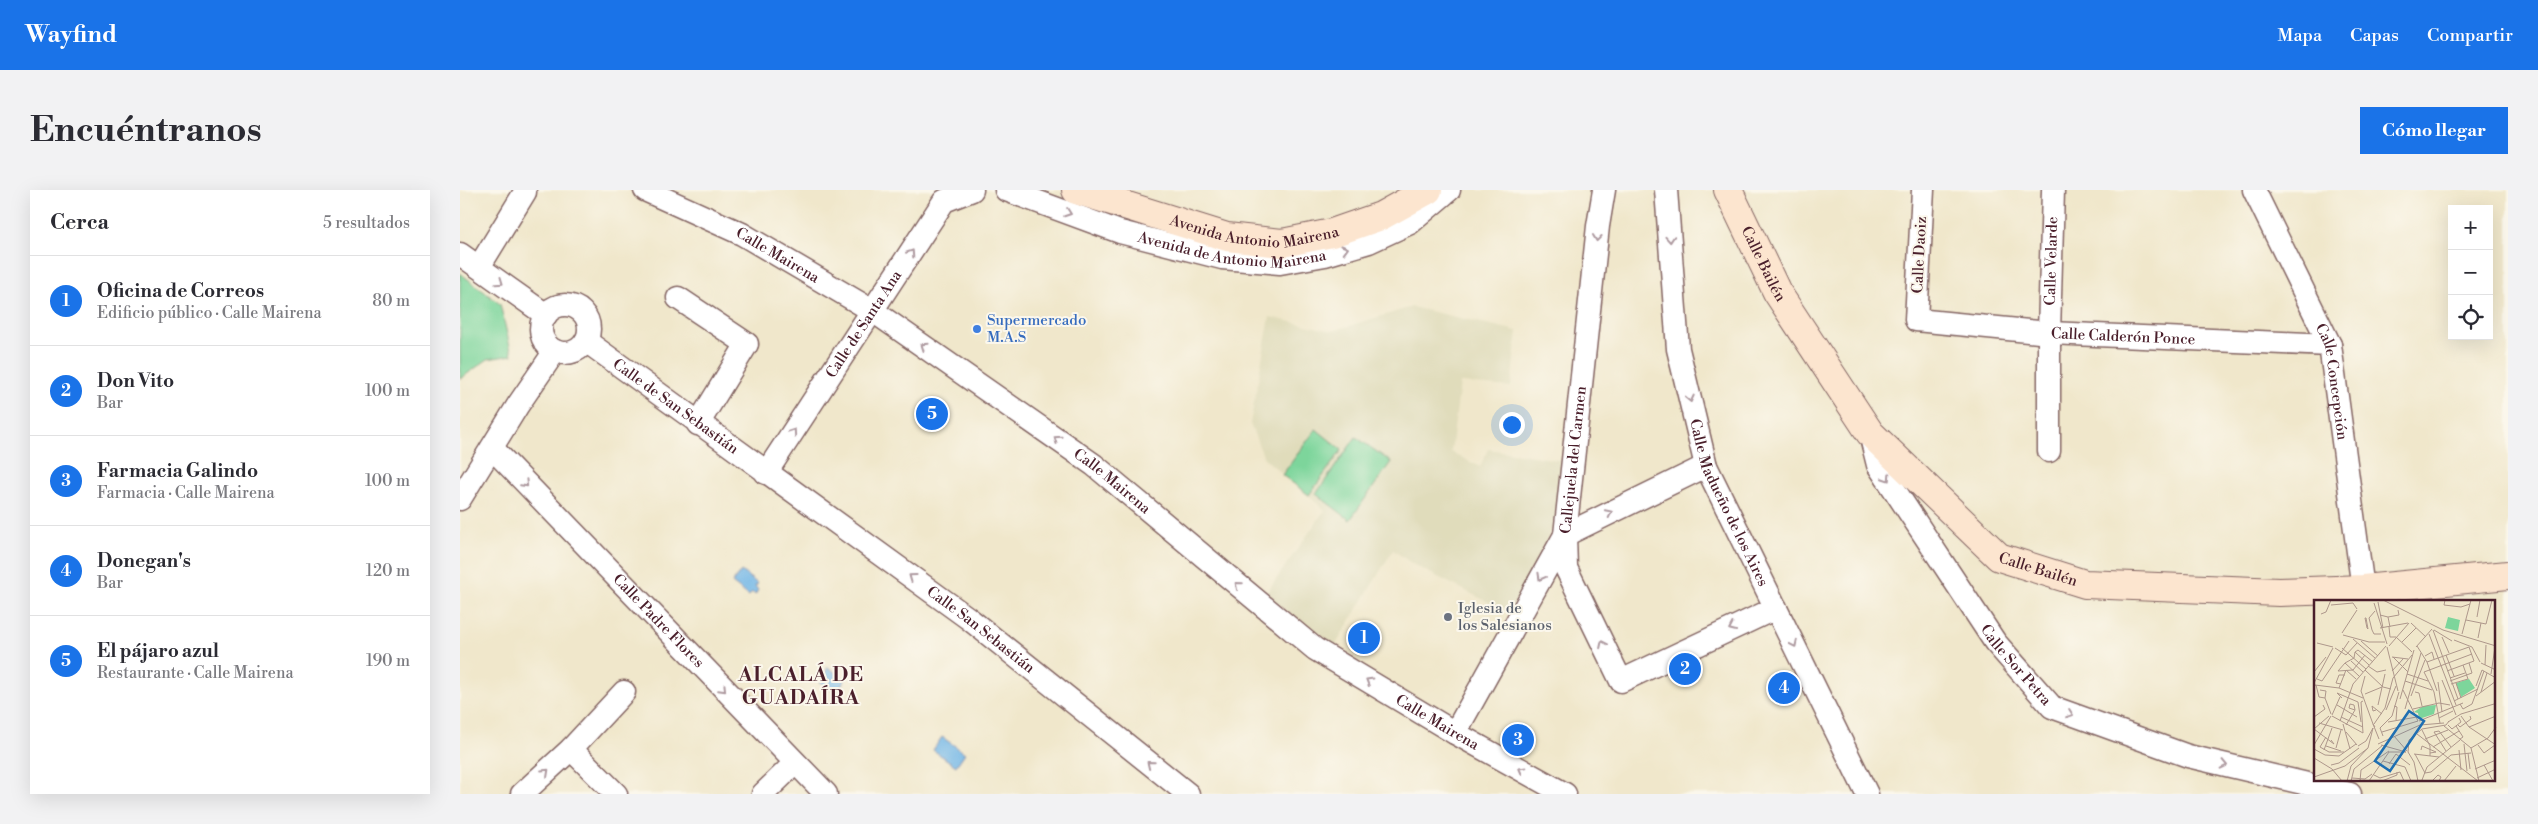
<!DOCTYPE html>
<html lang="es">
<head>
<meta charset="utf-8">
<style>
  :root { --surface:#fff; --page:#f2f2f3; --text:#2b2b33; --muted:#7c7c81; --line:#e1e1e2; --accent:#1a73e8 }
  body { margin:0; font-family:"Libre Bodoni",serif; background:var(--page); color:var(--text) }
  .controls { position:absolute; right:15px; top:15px; display:grid; overflow:hidden; border-radius:0px; box-shadow:0 5px 20px #0002 }
  .controls button { width:45px; height:45px; display:grid; place-items:center; padding:0; border:0; border-bottom:1px solid var(--line); background:var(--surface); color:var(--text); font:25px sans-serif }
  .you { position:absolute; left:1051px; top:234px; width:18px; height:18px; margin:-12px; border:4px solid #fff; border-radius:50%; background:#1a73e8; box-shadow:0 0 0 8px #1a73e833 }
  .badge { display:grid; place-items:center; width:32px; height:32px; border-radius:50%; background:var(--accent); color:#fff; font-size:16px; font-weight:700 }
  .pin { position:absolute; translate:-50% -50%; border:2px solid #fff; box-shadow:0 1px 5px #0006 }
  .list { margin:0; padding:0; list-style:none }
  h2 { display:flex; justify-content:space-between; align-items:center; height:65px; margin:0; padding:0 20px; font-size:21px }
  h2 small { font-size:16px; font-weight:400; color:var(--muted) }
  .list li { display:grid; grid-template-columns:32px 1fr auto; gap:15px; align-items:center; box-sizing:border-box; height:90px; padding:0 20px; border-top:1px solid var(--line) }
  .list b { display:block; font-size:19px; white-space:nowrap }
  .list p { margin:0; font-size:16px; white-space:nowrap; color:var(--muted) }
  .list em { font-size:16px; font-style:normal; color:var(--muted) }
  .icon { flex:none; width:28px; height:28px; fill:none; stroke:currentColor; stroke-width:2; stroke-linecap:round; stroke-linejoin:round }
  .map { position:relative; flex:none; width:2048px; height:604px; overflow:hidden; border-radius:0px }
  header { display:flex; align-items:center; gap:30px; box-sizing:border-box; height:70px; padding:0 25px; background:var(--accent); color:#fff }
  header strong { font-size:24px }
  nav { display:flex; gap:28px; margin-inline-start:auto; font-size:18px }
  .intro { display:flex; align-items:center; justify-content:space-between; box-sizing:border-box; height:120px; padding:0 30px }
  h1 { margin:0; font-size:35px }
  .button { padding:12px 22px; border-radius:0px; background:var(--accent); color:#fff; font-size:18px; font-weight:700 }
  main { display:flex; gap:30px; padding:0 30px }
  aside { flex:1; background:var(--surface); border-radius:0px; box-shadow:0 5px 20px #0002 }
  .map>svg:first-child { display:block }
</style>
</head>
<body>
<header>
<strong>Wayfind</strong>
<nav><a>Mapa</a><a>Capas</a><a>Compartir</a></nav>
</header>
<div class="intro"><h1>Encuéntranos</h1><a class="button">Cómo llegar</a></div>
<main>
<aside>
<h2>Cerca<small>5 resultados</small></h2>
<ul class="list">
<li><span class="badge">1</span><div><b>Oficina de Correos</b><p>Edificio público · Calle Mairena</p></div><em>80 m</em></li>
<li><span class="badge">2</span><div><b>Don Vito</b><p>Bar</p></div><em>100 m</em></li>
<li><span class="badge">3</span><div><b>Farmacia Galindo</b><p>Farmacia · Calle Mairena</p></div><em>100 m</em></li>
<li><span class="badge">4</span><div><b>Donegan's</b><p>Bar</p></div><em>120 m</em></li>
<li><span class="badge">5</span><div><b>El pájaro azul</b><p>Restaurante · Calle Mairena</p></div><em>190 m</em></li>
</ul>
</aside>
<div class="map">
<svg width="2048" height="604" viewBox="0 0 2048 604">
  <rect width="100%" height="100%" fill="#fbf7ec"/>
  <filter id="ink" filterUnits="userSpaceOnUse"><feTurbulence type="fractalNoise" baseFrequency=".02" numOctaves="2"/><feDisplacementMap in="SourceGraphic" scale="10" xChannelSelector="R" yChannelSelector="G"/><feConvolveMatrix kernelMatrix="1 2 1 2 8 2 1 2 1" color-interpolation-filters="sRGB"/></filter>
  <filter id="wash" filterUnits="userSpaceOnUse"><feTurbulence type="fractalNoise" baseFrequency=".0096" numOctaves="4" result="noise"/><feDisplacementMap in="SourceGraphic" scale="20" xChannelSelector="R" yChannelSelector="G"/><feGaussianBlur stdDeviation="1.12" result="paint"/><feColorMatrix in="noise" values="0 0 0 0 0 0 0 0 0 0 0 0 0 0 0 0 0 1.4 0 .05"/><feComposite in="paint" operator="in"/></filter>
  <g filter="url(#wash)">
    <rect width="100%" height="100%" fill="#f0e7cb"/>
    <path fill="#e0dcbb" d="M 952,117 L 1057,141 L 1051,197 L 1000,193 L 991,262 L 1020,277 L 1028,259 L 1104,271 L 1096,330 L 1051,421 L 1038,417 L 954,375 L 933,360 L 875,456 L 805,405 L 865,320 L 804,268 L 790,234 L 810,127 L 872,141 Z"/>
    <path fill="#7dd59b" stroke="#647a63" d="M 0,83 L 40,114 L 52,165 L 28,169 L 0,189 Z
      M 856,239 L 882,260 L 849,305 L 822,285 Z
      M 896,247 L 931,272 L 890,330 L 856,304 Z"/>
    <path fill="#70b5e6" stroke="#5d6a88" d="M 281,381 L 298,394 L 295,396 L 298,400 L 295,405 L 292,402 L 289,406 L 272,393 Z
      M 368,477 L 385,490 L 376,503 L 360,492 Z
      M 482,547 L 505,563 L 496,576 L 473,560 Z"/>
  </g>
  <g filter="url(#ink)">
    <g fill="none" stroke-linecap="round" stroke-linejoin="round">
      <defs>
        <g id="minor">
          <path id="s1" d="M 185,0 L 282,44 L 413,121 L 634,275 L 855,459 L 995,543 L 1105,604"/>
          <path id="s2" d="M 546,0 L 660,42 L 762,68 L 820,73 L 865,65 L 909,52 L 950,33 L 989,0"/>
          <path id="s3" d="M 1206,0 L 1218,159 L 1246,276 L 1407,604"/>
          <path id="s4" d="M 1463,0 L 1456,130 L 1589,143 L 1870,155"/>
          <path id="s5" d="M 1794,0 L 1870,155 L 1903,399"/>
          <path d="M 0,64 L 86,125"/>
          <path d="M 19,77 L 65,2"/>
          <path d="M 218,108 L 287,154 L 238,234"/>
          <circle cx="105" cy="139" r="24"/>
          <path id="s6" d="M 126,151 L 508,428 L 728,604"/>
          <path id="s7" d="M 1410,243 L 1418,275 L 1535,452 L 1592,517 L 1728,566 L 1890,604"/>
          <path id="s8" d="M 32,258 L 366,604"/>
          <path id="s9" d="M 1589,261 L 1589,143 L 1593,0"/>
          <path id="s10" d="M 306,283 L 484,11 L 512,0"/>
          <path d="M 0,309 L 58,215 L 95,161"/>
          <path d="M 1105,345 L 1106,378 L 1161,491 L 1316,418"/>
          <path d="M 1105,345 L 1246,276"/>
          <path id="s11" d="M 995,543 L 1105,345 L 1138,36 L 1144,0"/>
          <path d="M 111,559 L 156,604"/>
          <path d="M 62,604 L 111,559 L 164,502"/>
          <path d="M 303,604 L 335,573"/>
        </g>
        <g id="secondary">
          <path id="s12" d="M 616,0 L 767,47 L 822,53 L 872,43 L 921,26 L 968,0"/>
          <path id="s13" d="M 1268,0 L 1317,102 L 1410,243 L 1539,367 L 1625,394 L 1819,402 L 1903,399 L 2048,385"/>
        </g>
      </defs>
      <use href="#minor" stroke="#846563" stroke-width="25"/>
      <use href="#secondary" stroke="#846563" stroke-width="30"/>
      <use href="#minor" stroke="#fff" stroke-width="22"/>
      <use href="#secondary" stroke="#fce5cf" stroke-width="28"/>
    </g>
    <defs><path id="oneway-chevron" d="M-2-3.5L2.5 0L-2 3.5" fill="none" stroke-width="1.6" stroke-linecap="round" stroke-linejoin="round" transform="scale(1.25)"/></defs>
    <g stroke="#ae9aa0">
      <use href="#oneway-chevron" transform="translate(608 23) rotate(20)"/>
      <use href="#oneway-chevron" transform="translate(1137 48) rotate(96)"/>
      <use href="#oneway-chevron" transform="translate(1210 49) rotate(86)"/>
      <use href="#oneway-chevron" transform="translate(885 59) rotate(-16)"/>
      <use href="#oneway-chevron" transform="translate(451 63) rotate(-57)"/>
      <use href="#oneway-chevron" transform="translate(40 92) rotate(35)"/>
      <use href="#oneway-chevron" transform="translate(464 156) rotate(-145)"/>
      <use href="#oneway-chevron" transform="translate(1230 209) rotate(77)"/>
      <use href="#oneway-chevron" transform="translate(333 242) rotate(-56)"/>
      <use href="#oneway-chevron" transform="translate(597 249) rotate(-145)"/>
      <use href="#oneway-chevron" transform="translate(1427 288) rotate(57)"/>
      <use href="#oneway-chevron" transform="translate(65 294) rotate(46)"/>
      <use href="#oneway-chevron" transform="translate(1149 323) rotate(-26)"/>
      <use href="#oneway-chevron" transform="translate(452 387) rotate(-144)"/>
      <use href="#oneway-chevron" transform="translate(1081 387) rotate(119)"/>
      <use href="#oneway-chevron" transform="translate(778 395) rotate(-140)"/>
      <use href="#oneway-chevron" transform="translate(1272 438) rotate(155)"/>
      <use href="#oneway-chevron" transform="translate(1143 454) rotate(-116)"/>
      <use href="#oneway-chevron" transform="translate(1334 454) rotate(64)"/>
      <use href="#oneway-chevron" transform="translate(909 491) rotate(-149)"/>
      <use href="#oneway-chevron" transform="translate(263 499) rotate(46)"/>
      <use href="#oneway-chevron" transform="translate(1610 524) rotate(20)"/>
      <use href="#oneway-chevron" transform="translate(690 574) rotate(-141)"/>
      <use href="#oneway-chevron" transform="translate(1764 575) rotate(13)"/>
      <use href="#oneway-chevron" transform="translate(1062 580) rotate(-151)"/>
      <use href="#oneway-chevron" transform="translate(86 582) rotate(-43)"/>
    </g>
  </g>
  <circle fill="#3f7fe0" stroke="#fbf7ec" stroke-width="2" cx="517" cy="139" r="5"/>
  <circle fill="#6b7280" stroke="#fbf7ec" stroke-width="2" cx="988" cy="427" r="5"/>
  <g text-anchor="middle" stroke-width="4" stroke-linejoin="round" paint-order="stroke">
    <g font-size="15" fill="#4a1f2b" stroke="#fbf7ec">
      <text dy="5" stroke="none"><textPath href="#s12" startOffset="185">Avenida Antonio Mairena</textPath></text>
      <text dy="5" stroke="none"><textPath href="#s2" startOffset="236">Avenida de Antonio Mairena</textPath></text>
      <text dy="5" stroke="none"><textPath href="#s1" startOffset="148">Calle Mairena</textPath></text>
      <text transform="translate(1459 65) rotate(-87)" y="5">Calle Daoiz</text>
      <text dy="5" stroke="none"><textPath href="#s9" startOffset="190">Calle Velarde</textPath></text>
      <text dy="5" stroke="none"><textPath href="#s13" startOffset="82">Calle Bailén</textPath></text>
      <text dy="5" stroke="none"><textPath href="#s10" startOffset="178">Calle de Santa Ana</textPath></text>
      <text dy="5" stroke="none"><textPath href="#s4" startOffset="338">Calle Calderón Ponce</textPath></text>
      <text dy="5" stroke="none"><textPath href="#s5" startOffset="209">Calle Concepción</textPath></text>
      <text dy="5" stroke="none"><textPath href="#s6" startOffset="111">Calle de San Sebastián</textPath></text>
      <text dy="5" stroke="none"><textPath href="#s11" startOffset="302">Callejuela del Carmen</textPath></text>
      <text dy="5" stroke="none"><textPath href="#s1" startOffset="552">Calle Mairena</textPath></text>
      <text dy="5" stroke="none"><textPath href="#s3" startOffset="322">Calle Madueño de los Aires</textPath></text>
      <text dy="5" stroke="none"><textPath href="#s13" startOffset="502">Calle Bailén</textPath></text>
      <text dy="5" stroke="none"><textPath href="#s8" startOffset="240">Calle Padre Flores</textPath></text>
      <text dy="5" stroke="none"><textPath href="#s6" startOffset="489">Calle San Sebastián</textPath></text>
      <text dy="5" stroke="none"><textPath href="#s7" startOffset="276">Calle Sor Petra</textPath></text>
      <text dy="5" stroke="none"><textPath href="#s1" startOffset="958">Calle Mairena</textPath></text>
    </g>
    <g font-size="15" fill="#366cbe" stroke="#fbf7ec" text-anchor="start">
      <text x="527" y="135">Supermercado<tspan x="527" dy="17">M.A.S</tspan></text>
    </g>
    <g font-size="15" fill="#5b616d" stroke="#fbf7ec" text-anchor="start">
      <text x="998" y="423">Iglesia de<tspan x="998" dy="17">los Salesianos</tspan></text>
    </g>
    <g font-size="20" font-weight="bold" letter-spacing="1" fill="#4a1f2b" stroke="#fbf7ec">
      <text x="341" y="491">ALCALÁ DE<tspan x="341" dy="23">GUADAÍRA</tspan></text>
    </g>
  </g>
  <g transform="translate(1854 410)">
    <rect width="181" height="181" fill="#f0e7cb"/>
    <path d="M 134,17 L 146,20 L 144,31 L 131,28 ZM 155,79 L 161,88 L 147,97 L 142,83 ZM 122,105 L 120,114 L 105,119 L 104,113 L 100,112 L 109,106 Z" fill="#7dd59b"/>
    <path fill="none" stroke="#ae978b" stroke-width="1" d="M 69,0 L 129,30 L 182,46M 131,0 L 130,5 L 147,7 L 156,4M 64,2 L 69,28M 60,3 L 73,44M 17,5 L 39,3 L 43,9M 61,11 L 55,18 L 58,30 L 60,34 L 67,34M 7,14 L 12,12 L 17,0M 66,15 L 74,17 L 76,27M 74,17 L 85,15 L 84,10M 163,17 L 166,0M 51,18 L 52,18 L 54,29 L 53,28 ZM 152,20 L 167,23M 97,23 L 112,37M 75,27 L 76,37 L 82,37 L 98,52M 66,28 L 94,23M 119,30 L 144,99M 120,30 L 138,41M 28,33 L 43,10M 115,34 L 142,105M 148,34 L 157,0M 29,35 L 55,42 L 71,42M 128,37 L 135,53M 164,38 L 167,23 L 172,24 L 178,0M 39,39 L 61,58M 140,40 L 158,47 L 166,62M 47,41 L 64,56M 88,42 L 102,28M 3,43 L 19,47M 75,46 L 95,23M 103,46 L 113,62 L 123,91M 73,47 L 84,91M 102,47 L 118,29M 21,48 L 32,55 L 43,43M 28,48 L 52,69M 41,52 L 44,50 L 59,62M 41,52 L 55,65M 132,55 L 140,76M 111,56 L 118,52 L 120,59M 78,57 L 94,59M 79,57 L 94,72M 37,61 L 49,72M 113,62 L 155,47 L 160,61M 31,63 L 45,76M 167,63 L 182,70M 171,65 L 172,45M 54,66 L 63,72 L 72,70M 51,70 L 69,87 L 77,89M 24,71 L 39,70 L 51,55M 24,71 L 31,63 L 40,58 L 41,52M 78,71 L 89,59M 133,71 L 160,61M 0,72 L 12,57M 110,72 L 120,92 L 126,123M 110,72 L 158,54M 93,74 L 114,81M 177,74 L 181,47M 51,76 L 47,91 L 59,124M 136,78 L 151,73M 3,79 L 8,81 L 35,41M 128,80 L 142,115M 91,81 L 118,90M 136,81 L 158,73 L 155,63M 124,82 L 128,112M 0,83 L 19,48M 142,83 L 147,98M 27,84 L 22,83 L 25,75 L 31,75M 137,84 L 154,79 L 149,65M 1,85 L 25,88 L 49,98M 2,85 L 5,97 L 11,98M 162,86 L 168,70 L 182,78M 25,88 L 32,70 L 42,79M 6,90 L 12,91 L 11,98 L 17,114M 89,90 L 104,121M 101,92 L 105,93 L 108,106M 167,92 L 173,73M 51,94 L 68,87M 97,96 L 111,60M 162,96 L 182,81M 28,98 L 23,93 L 44,102M 86,99 L 100,50M 140,101 L 164,89M 44,102 L 47,122M 36,104 L 40,105 L 41,110 L 35,108 ZM 146,104 L 149,109 L 158,104 L 170,71M 23,105 L 43,117M 64,105 L 71,74M 80,106 L 83,107 L 82,120M 91,109 L 107,53M 99,109 L 125,103 L 136,105M 62,110 L 59,111 L 58,106 L 68,114M 72,110 L 82,86M 18,115 L 26,97M 18,116 L 49,133 L 47,102 L 49,101M 147,116 L 155,127 L 182,145M 0,117 L 11,109 L 9,105M 27,117 L 49,127M 125,118 L 139,111M 26,121 L 39,84 L 72,46M 105,121 L 149,103M 74,122 L 103,117M 134,122 L 147,114 L 180,104M 5,123 L 29,130M 29,124 L 36,149M 60,124 L 71,108 L 79,78 L 98,55M 32,125 L 41,110M 134,125 L 138,129 L 147,122 L 145,118M 144,125 L 146,127 L 157,119 L 156,116M 130,126 L 157,148 L 165,181M 142,126 L 149,137 L 146,139M 61,127 L 59,124 L 65,139M 155,127 L 182,116M 0,129 L 20,144 L 17,140M 0,129 L 15,116M 108,130 L 116,146 L 116,156M 32,132 L 43,145M 68,132 L 104,121M 103,134 L 164,181M 69,136 L 66,128 L 78,116 L 85,92M 80,136 L 93,151M 12,137 L 6,147 L 15,152 L 30,152M 111,139 L 134,130M 64,144 L 106,125 L 130,123M 150,144 L 153,171M 0,145 L 17,116M 67,145 L 92,152M 164,145 L 170,153 L 181,145M 12,146 L 27,151M 44,146 L 52,141 L 59,128 L 54,148M 119,147 L 145,131M 22,148 L 27,130M 157,148 L 174,138 L 182,127M 0,149 L 11,155 L 25,156 L 42,144M 10,150 L 18,128M 107,150 L 108,146 L 122,152 L 116,153M 145,150 L 147,170M 132,151 L 120,132 L 125,131 L 137,147M 94,152 L 100,162 L 104,181M 94,152 L 95,140 L 108,129 L 132,125 L 135,121M 154,153 L 156,169M 100,154 L 125,157M 101,154 L 111,173 L 117,172 L 137,155 L 157,153M 0,158 L 18,169 L 28,181M 69,161 L 91,167 L 97,181M 75,164 L 82,154 L 96,165M 17,165 L 25,163 L 45,148M 170,165 L 179,181M 161,169 L 182,160M 60,175 L 66,178 L 86,172 L 90,181M 0,177 L 31,166 L 54,148M 38,178 L 51,179 L 58,174M 163,178 L 182,169M 108,180 L 113,167 L 146,140M 33,181 L 37,166 L 54,148M 37,181 L 40,169 L 69,145M 46,181 L 47,170 L 75,151M 55,181 L 75,152 L 92,152M 68,181 L 83,175 L 83,172M 118,181 L 124,175 L 127,177 L 125,181M 130,181 L 142,166"/>
    <path fill="#1f6fb2" fill-opacity="0.15" stroke="#1f6fb2" stroke-width="2.5" d="M 95,111 L 110,121 L 76,171 L 61,161 Z"/>
    <rect width="181" height="181" fill="none" stroke="#4a1f2b" stroke-width="2.5"/>
  </g>
</svg>
<div class="controls">
<button>+</button>
<button>−</button>
<button><svg class="icon" aria-label="locate" viewBox="0 0 24 24"><circle cx="12" cy="12" r="6"/><path d="M12 2v4M12 18v4M2 12h4M18 12h4"/></svg></button>
</div>
<div class="you"></div>
<div class="pin badge" style="left:904px;top:448px">1</div>
<div class="pin badge" style="left:1225px;top:479px">2</div>
<div class="pin badge" style="left:1058px;top:550px">3</div>
<div class="pin badge" style="left:1324px;top:498px">4</div>
<div class="pin badge" style="left:472px;top:224px">5</div>
</div>
</main>
</body>
</html>
